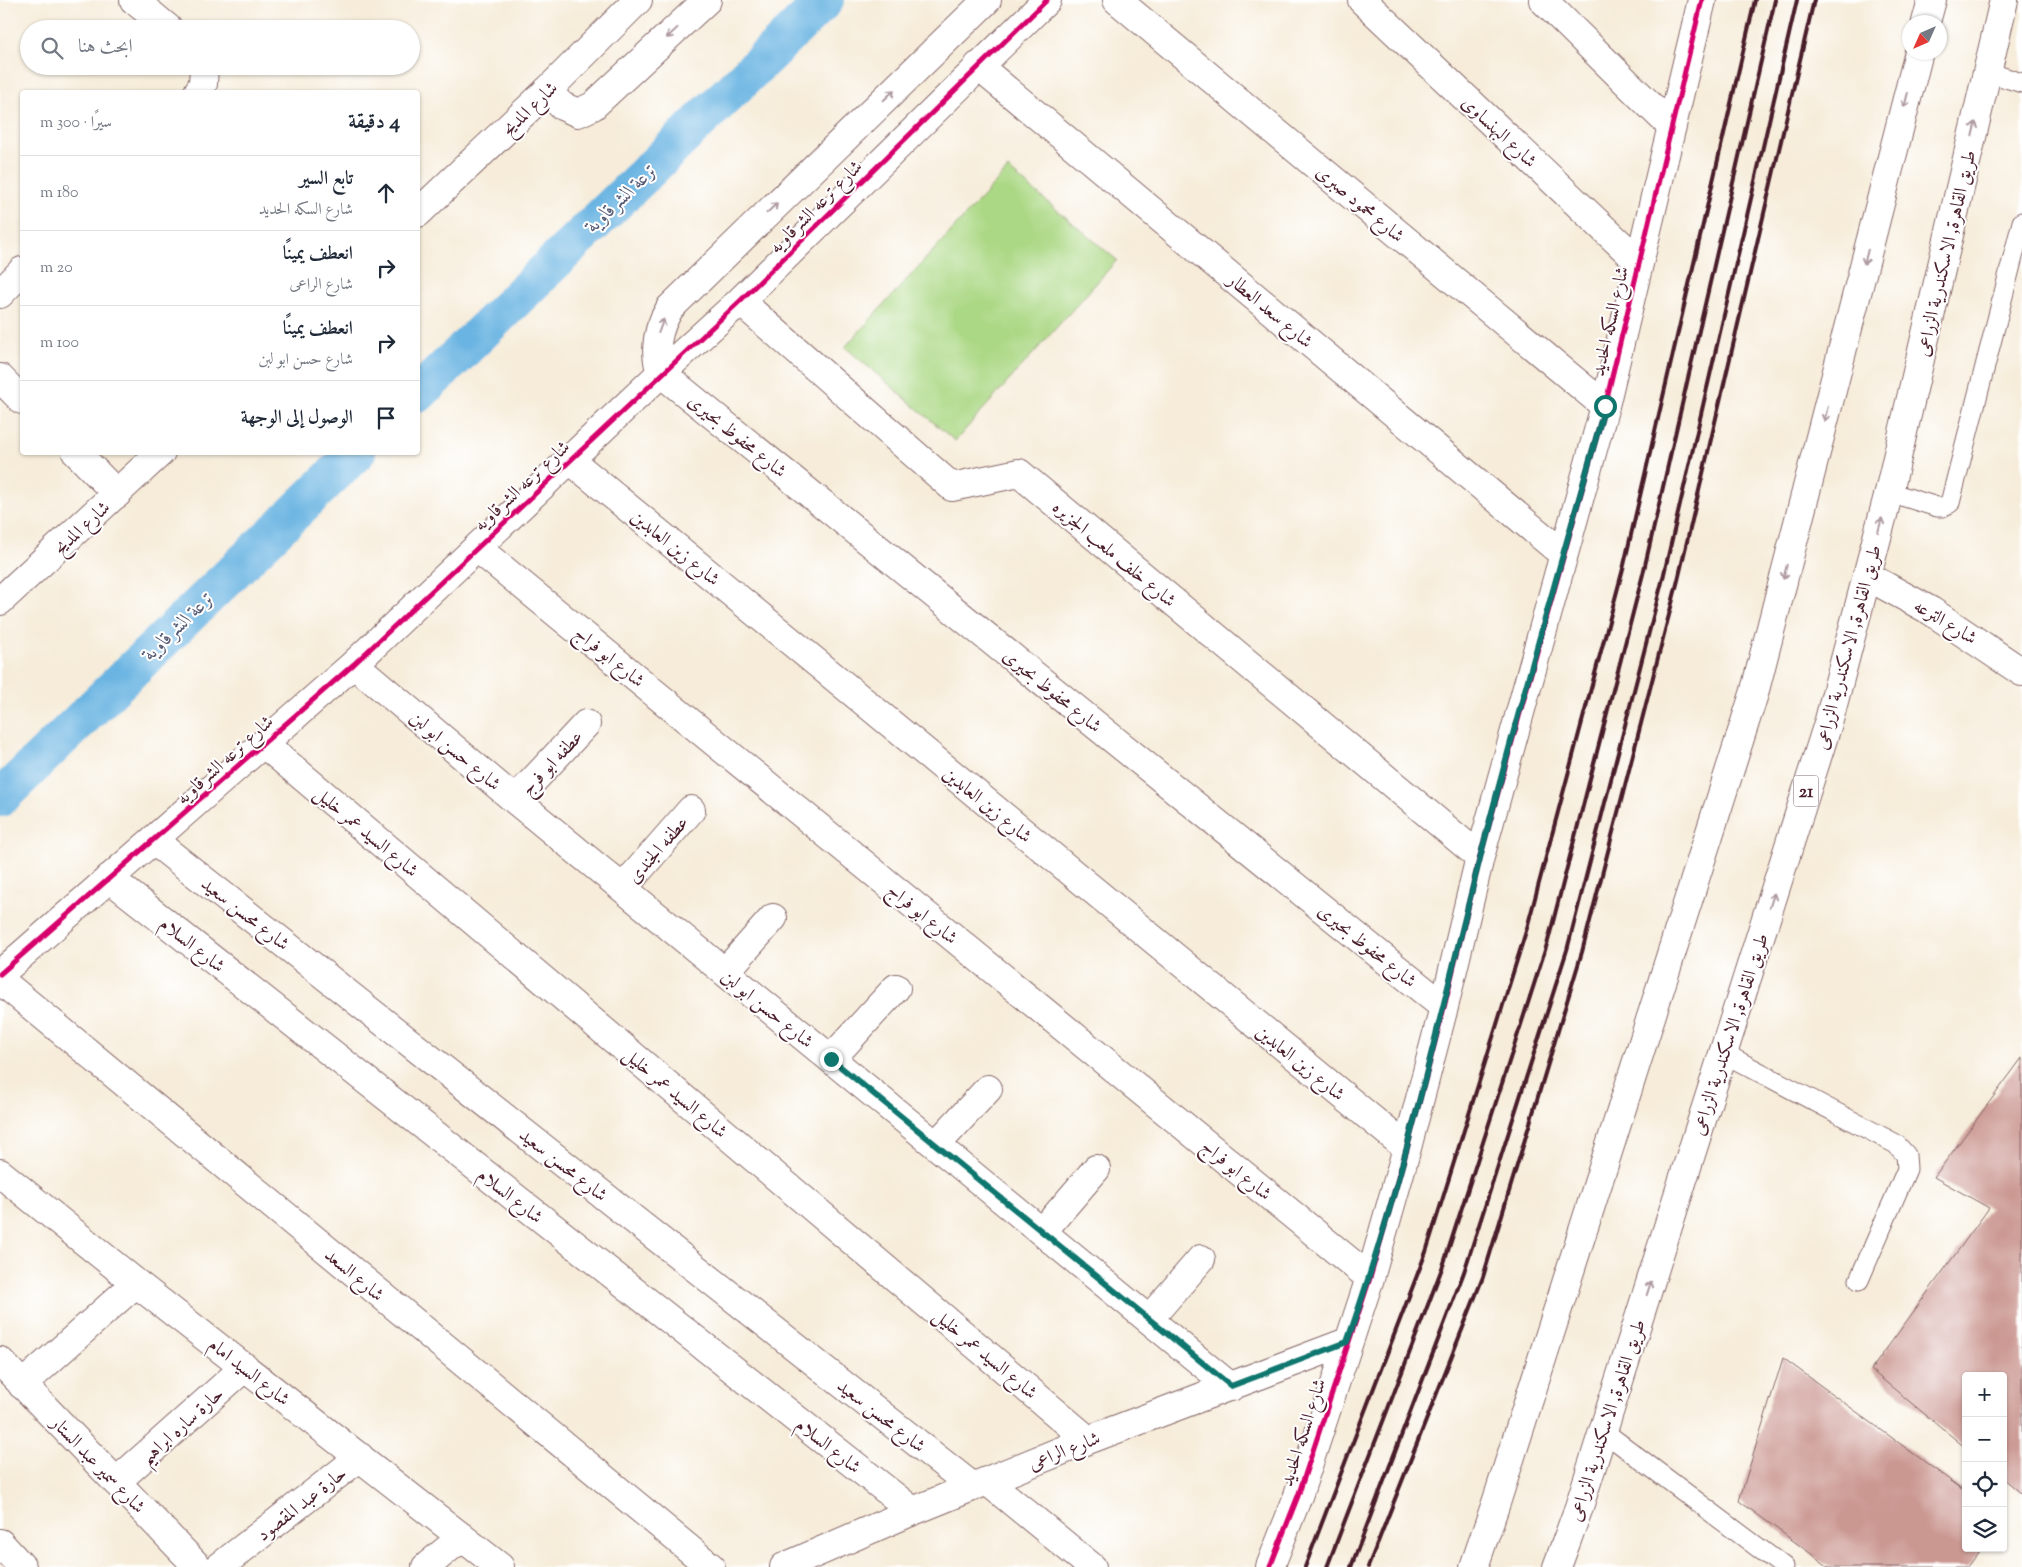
<!DOCTYPE html>
<html lang="ar">
<head>
<meta charset="utf-8">
<style>
  :root { --surface:#fff; --page:#f6f6f7; --text:#1f2937; --muted:#747a83; --line:#e0e1e3 }
  body { margin:0; font-family:"Sorts Mill Goudy",Amiri,serif; background:var(--page); color:var(--text); direction:rtl }
  .controls { position:absolute; right:15px; bottom:15px; display:grid; overflow:hidden; border-radius:5px; box-shadow:0 1px 4px #0004 }
  .controls button { width:45px; height:45px; display:grid; place-items:center; padding:0; border:0; border-bottom:1px solid var(--line); background:var(--surface); color:var(--text); font:25px sans-serif }
  .compass { position:absolute; left:1902px; top:15px; width:45px; height:45px; border-radius:50%; background:var(--surface); box-shadow:0 1px 4px #0004; rotate:225deg }
  .stop { position:absolute; width:15px; height:15px; margin:-11px; border:4px solid #0f766e; border-radius:50%; background:#fff }
  .stop.end { background:#0f766e; border-color:#fff; box-shadow:0 1px 5px #0008 }
  .list { margin:0; padding:0; list-style:none }
  h2 { display:flex; justify-content:space-between; align-items:center; height:65px; margin:0; padding:0 20px; font-size:21px }
  h2 small { font-size:16px; font-weight:400; color:var(--muted) }
  .list li { display:grid; grid-template-columns:32px 1fr auto; gap:15px; align-items:center; box-sizing:border-box; height:75px; padding:0 20px; border-top:1px solid var(--line) }
  .list b { display:block; font-size:19px; white-space:nowrap }
  .list p { margin:0; font-size:16px; white-space:nowrap; color:var(--muted) }
  .list em { font-size:16px; font-style:normal; color:var(--muted) }
  .icon { flex:none; width:28px; height:28px; fill:none; stroke:currentColor; stroke-width:2; stroke-linecap:round; stroke-linejoin:round }
  .map { position:relative; flex:none; width:2022px; height:1567px; overflow:hidden; direction:ltr }
  .search { position:absolute; background:var(--surface); box-shadow:0 1px 4px #0004; left:20px; top:20px; width:400px; height:55px; display:flex; align-items:center; gap:12px; box-sizing:border-box; padding:0 18px; border-radius:28px; color:var(--muted); font-size:19px }
  .panel { position:absolute; background:var(--surface); box-shadow:0 1px 4px #0004; left:20px; top:90px; width:400px; height:365px; border-radius:5px; direction:rtl }
  .map>svg:first-child { display:block }
</style>
</head>
<body>
<div class="map">
<svg width="2022" height="1567" viewBox="0 0 2022 1567">
  <rect width="100%" height="100%" fill="#fff"/>
  <filter id="ink" filterUnits="userSpaceOnUse"><feTurbulence type="fractalNoise" baseFrequency=".02" numOctaves="2"/><feDisplacementMap in="SourceGraphic" scale="10" xChannelSelector="R" yChannelSelector="G"/><feConvolveMatrix kernelMatrix="1 2 1 2 8 2 1 2 1" color-interpolation-filters="sRGB"/></filter>
  <filter id="wash" filterUnits="userSpaceOnUse"><feTurbulence type="fractalNoise" baseFrequency=".0096" numOctaves="4" result="noise"/><feDisplacementMap in="SourceGraphic" scale="20" xChannelSelector="R" yChannelSelector="G"/><feGaussianBlur stdDeviation="1.12" result="paint"/><feColorMatrix in="noise" values="0 0 0 0 0 0 0 0 0 0 0 0 0 0 0 0 0 1.4 0 .05"/><feComposite in="paint" operator="in"/></filter>
  <g filter="url(#wash)">
    <rect width="100%" height="100%" fill="#f6ecd9"/>
    <path fill="#abd884" stroke="#7a7c58" d="M 1008,169 L 1117,260 L 955,441 L 845,347 Z"/>
    <g fill="none" stroke-linecap="round" stroke-linejoin="round">
      <path stroke="#69b4e2" stroke-width="38" d="M 418,394 L 825,0
        M 0,798 L 357,452"/>
    </g>
    <g id="blocks">
      <path fill="#cb9791" d="M 2022,1058 L 2022,1491 L 2021,1493 L 2003,1478 L 2003,1376 L 1966,1376 L 1966,1448 L 1871,1370 L 1989,1208 L 1934,1177 Z
        M 1783,1358 L 1966,1492 L 1966,1548 L 1982,1548 L 1968,1567 L 1829,1567 L 1739,1501 Z"/>
    </g>
  </g>
  <g filter="url(#ink)">
    <use href="#blocks" fill-opacity="0" stroke="#866768" stroke-width="1"/>
    <g fill="none" stroke-linecap="round" stroke-linejoin="round">
      <defs>
        <path id="service" d="M 1987,72 L 2022,83
          M 1889,492 L 1937,507 L 1943,507 L 1950,503 L 2022,222
          M 1723,1053 L 1896,1144 L 1906,1155 L 1907,1169 L 1859,1280
          M 1603,1431 L 1784,1567"/>
        <path id="minor" d="M 134,0 L 169,29
          M 1047,0 L 740,301 L 661,373 L 1444,1007
          M 1117,0 L 1605,406
          M 1362,0 L 1638,261
          M 1543,0 L 1672,127
          M 978,66 L 1563,554
          M 547,91 L 638,0
          M 198,92 L 203,84 L 204,66
          M 0,294 L 22,271
          M 740,301 L 952,487 L 1019,473 L 1480,857
          M 0,378 L 22,400
          M 76,452 L 117,494
          M 570,460 L 1407,1148
          M 477,548 L 1370,1278
          M 1867,576 L 1931,611 L 2022,672
          M 354,664 L 515,800 L 1231,1387
          M 264,744 L 1088,1440
          M 515,800 L 586,724
          M 154,841 L 973,1487
          M 109,878 L 913,1511
          M 623,888 L 691,810
          M 725,972 L 773,918
          M 0,980 L 711,1567
          M 831,1059 L 896,988
          M 936,1145 L 988,1089
          M 0,1173 L 136,1283 L 500,1567
          M 1042,1232 L 1096,1169
          M 1149,1319 L 1201,1259
          M 0,1361 L 198,1567
          M 22,1385 L 136,1283
          M 987,1481 L 1092,1567
          M 116,1482 L 245,1367
          M 0,1543 L 22,1567
          M 219,1567 L 360,1457
          M 426,1567 L 462,1537
          M 784,1567 L 913,1511 L 1088,1440 L 1347,1342
          M 1270,1567 L 1298,1496 L 1370,1278 L 1407,1148 L 1444,1007 L 1480,857 L 1605,406 L 1702,0"/>
        <path id="tertiary" d="M 0,974 L 354,664 L 661,373"/>
        <path id="secondary" d="M 418,213 L 547,91
          M 0,601 L 161,452"/>
        <path id="trunk" d="M 1926,22 L 1932,0
          M 547,91 L 562,106 L 578,113 L 593,106 L 707,0
          M 661,373 C 653,349 657,329 670,308 L 987,0
          M 1474,1567 L 1497,1500 L 1754,694 L 1919,52
          M 1557,1567 L 1578,1510 L 1829,720 L 1889,492 L 2004,0"/>
      </defs>
      <use href="#service" stroke="#866768" stroke-width="21"/>
      <use href="#minor" stroke="#866768" stroke-width="30"/>
      <use href="#tertiary" stroke="#866768" stroke-width="30"/>
      <use href="#secondary" stroke="#866768" stroke-width="30"/>
      <use href="#trunk" stroke="#866768" stroke-width="30"/>
      <use href="#service" stroke="#fff" stroke-width="19"/>
      <use href="#minor" stroke="#fff" stroke-width="28"/>
      <use href="#tertiary" stroke="#fff" stroke-width="28"/>
      <use href="#secondary" stroke="#fff" stroke-width="28"/>
      <use href="#trunk" stroke="#fff" stroke-width="28"/>
      <path stroke="#4a1f2b" stroke-width="4" d="M 1305,1567 L 1426,1252 L 1527,928 L 1624,565 L 1755,0
        M 1327,1567 L 1444,1263 L 1548,941 L 1643,574 L 1775,0
        M 1351,1567 L 1464,1272 L 1567,950 L 1663,578 L 1797,0
        M 1368,1567 L 1483,1277 L 1582,952 L 1678,580 L 1814,0"/>
      <defs>
        <path id="cycleway" d="M 0,974 L 354,664 L 740,301 L 1047,0
          M 1270,1567 L 1298,1496 L 1370,1278 L 1407,1148 L 1444,1007 L 1480,857 L 1605,406 L 1702,0"/>
      </defs>
      <use href="#cycleway" stroke="#fff" stroke-width="8"/>
      <use href="#cycleway" stroke="#d6006c" stroke-width="5"/>
    </g>
    <defs><path id="oneway-shaft" d="M-6 0H5M1.5-3L5.5 0L1.5 3" fill="none" stroke-width="1.6" stroke-linecap="round" stroke-linejoin="round" transform="scale(1.25)"/></defs>
    <g stroke="#ae9aa0">
      <use href="#oneway-shaft" transform="translate(672 33) rotate(137)"/>
      <use href="#oneway-shaft" transform="translate(889 95) rotate(-44)"/>
      <use href="#oneway-shaft" transform="translate(1906 100) rotate(104)"/>
      <use href="#oneway-shaft" transform="translate(1974 129) rotate(-77)"/>
      <use href="#oneway-shaft" transform="translate(772 208) rotate(-44)"/>
      <use href="#oneway-shaft" transform="translate(1866 257) rotate(104)"/>
      <use href="#oneway-shaft" transform="translate(661 326) rotate(-69)"/>
      <use href="#oneway-shaft" transform="translate(1826 414) rotate(104)"/>
      <use href="#oneway-shaft" transform="translate(1880 525) rotate(-75)"/>
      <use href="#oneway-shaft" transform="translate(1785 572) rotate(104)"/>
      <use href="#oneway-shaft" transform="translate(1772 900) rotate(-72)"/>
      <use href="#oneway-shaft" transform="translate(1649 1288) rotate(-72)"/>
    </g>
  </g>
  <g fill="none" stroke-linecap="round" stroke-linejoin="round" filter="url(#ink)">
    <path stroke="#0f766e" stroke-width="6" d="M 831,1059 L 1231,1386 L 1347,1342 C 1403,1184 1439,1020 1480,858 C 1519,706 1563,556 1605,406"/>
  </g>
  <g text-anchor="middle" stroke-width="4" stroke-linejoin="round" paint-order="stroke">
    <rect fill="#fff" stroke="#80626b" stroke-width="1" x="1793.5" y="775.5" width="25" height="31" rx="4"/>
    <g font-size="18" font-weight="bold" fill="#4a1f2b">
      <text x="1806" y="797">21</text>
    </g>
    <g font-size="19" fill="#4a1f2b" stroke="#fff">
      <text transform="translate(529 108) rotate(-44)" y="7">شارع المديح</text>
      <text transform="translate(1500 131) rotate(43)" y="7">شارع البهنساوى</text>
      <text transform="translate(1361 203) rotate(40)" y="7">شارع محمود صبرى</text>
      <text transform="translate(815 206) rotate(-45)" y="7">شارع ترعه الشرقاويه</text>
      <text transform="translate(1945 253) rotate(-77)" y="7">طريق القاهرة, الاسكندرية الزراعى</text>
      <text transform="translate(1271 310) rotate(40)" y="7">شارع سعد العطار</text>
      <text transform="translate(1609 321) rotate(-77)" y="7">شارع السكه الحديد</text>
      <text transform="translate(738 435) rotate(39)" y="7">شارع محفوظ بحيرى</text>
      <text transform="translate(521 485) rotate(-43)" y="7">شارع ترعه الشرقاويه</text>
      <text transform="translate(81 527) rotate(-43)" y="7">شارع المديح</text>
      <text transform="translate(676 547) rotate(39)" y="7">شارع زين العابدين</text>
      <text transform="translate(1115 553) rotate(40)" y="7">شارع خلف ملعب الجزيره</text>
      <text transform="translate(1946 621) rotate(31)" y="7">شارع الترعه</text>
      <text transform="translate(1847 647) rotate(-75)" y="7">طريق القاهرة, الاسكندرية الزراعى</text>
      <text transform="translate(610 656) rotate(39)" y="7">شارع ابو فراج</text>
      <text transform="translate(1053 690) rotate(39)" y="7">شارع محفوظ بحيرى</text>
      <text transform="translate(456 750) rotate(40)" y="7">شارع حسن ابو لبن</text>
      <text transform="translate(224 759) rotate(-42)" y="7">شارع ترعه الشرقاويه</text>
      <text transform="translate(551 762) rotate(-47)" y="7">عطفه ابو فرج</text>
      <text transform="translate(988 804) rotate(39)" y="7">شارع زين العابدين</text>
      <text transform="translate(367 831) rotate(40)" y="7">شارع السيد عمر خليل</text>
      <text transform="translate(657 849) rotate(-49)" y="7">عطفه الجندى</text>
      <text transform="translate(246 913) rotate(38)" y="7">شارع محسن سعيد</text>
      <text transform="translate(923 913) rotate(39)" y="7">شارع ابو فراج</text>
      <text transform="translate(193 944) rotate(38)" y="7">شارع السلام</text>
      <text transform="translate(1368 945) rotate(39)" y="7">شارع محفوظ بحيرى</text>
      <text transform="translate(768 1008) rotate(39)" y="7">شارع حسن ابو لبن</text>
      <text transform="translate(1729 1034) rotate(-72)" y="7">طريق القاهرة, الاسكندرية الزراعى</text>
      <text transform="translate(1301 1062) rotate(39)" y="7">شارع زين العابدين</text>
      <text transform="translate(676 1092) rotate(40)" y="7">شارع السيد عمر خليل</text>
      <text transform="translate(564 1164) rotate(38)" y="7">شارع محسن سعيد</text>
      <text transform="translate(1237 1169) rotate(39)" y="7">شارع ابو فراج</text>
      <text transform="translate(511 1195) rotate(38)" y="7">شارع السلام</text>
      <text transform="translate(355 1274) rotate(40)" y="7">شارع السعد</text>
      <text transform="translate(986 1353) rotate(40)" y="7">شارع السيد عمر خليل</text>
      <text transform="translate(250 1371) rotate(38)" y="7">شارع السيد امام</text>
      <text transform="translate(882 1415) rotate(38)" y="7">شارع محسن سعيد</text>
      <text transform="translate(1606 1420) rotate(-72)" y="7">طريق القاهرة, الاسكندرية الزراعى</text>
      <text transform="translate(181 1425) rotate(-42)" y="7">حارة ساره ابراهيم</text>
      <text transform="translate(1302 1432) rotate(-72)" y="7">شارع السكه الحديد</text>
      <text transform="translate(829 1445) rotate(38)" y="7">شارع السلام</text>
      <text transform="translate(1064 1450) rotate(-22)" y="7">شارع الراعى</text>
      <text transform="translate(99 1464) rotate(46)" y="7">شارع سمير عبد الستار</text>
      <text transform="translate(301 1503) rotate(-38)" y="7">حارة عبد المقصود</text>
    </g>
    <g font-size="20" font-style="italic" fill="#565b74" stroke="#fff">
      <text transform="translate(621 197) rotate(-44)" y="7">ترعة الشرقاوية</text>
      <text transform="translate(178 625) rotate(-44)" y="7">ترعة الشرقاوية</text>
    </g>
  </g>
</svg>
<div class="controls">
<button>+</button>
<button>−</button>
<button><svg class="icon" aria-label="locate" viewBox="0 0 24 24"><circle cx="12" cy="12" r="6"/><path d="M12 2v4M12 18v4M2 12h4M18 12h4"/></svg></button>
<button><svg class="icon" aria-label="layers" viewBox="0 0 24 24"><path d="M12 4l9 5-9 5-9-5zM3 14l9 5 9-5"/></svg></button>
</div>
<svg class="compass" viewBox="-18 -18 36 36"><path d="M0-13l5 13h-10z" fill="#e53935"/><path d="M0 13l5-13h-10z" fill="#747a83"/></svg>
<div class="stop" style="left:1605px;top:406px"></div>
<div class="stop end" style="left:831px;top:1059px"></div>
<div class="search"><svg class="icon" aria-label="search" viewBox="0 0 24 24"><circle cx="10" cy="10" r="6"/><path d="M15 15l6 6"/></svg>ابحث هنا</div>
<section class="panel">
<h2>4 دقيقة<small>سيرًا · 300 m</small></h2>
<ul class="list">
<li><svg class="icon" aria-label="ahead" viewBox="0 0 24 24"><path d="M12 20V5M6 11l6-6 6 6"/></svg><div><b>تابع السير</b><p>شارع السكه الحديد</p></div><em>180 m</em></li>
<li><svg class="icon" aria-label="right" viewBox="0 0 24 24"><path d="M7 20v-9h11M14 6l5 5-5 5"/></svg><div><b>انعطف يمينًا</b><p>شارع الراعى</p></div><em>20 m</em></li>
<li><svg class="icon" aria-label="right" viewBox="0 0 24 24"><path d="M7 20v-9h11M14 6l5 5-5 5"/></svg><div><b>انعطف يمينًا</b><p>شارع حسن ابو لبن</p></div><em>100 m</em></li>
<li><svg class="icon" aria-label="arrive" viewBox="0 0 24 24"><path d="M6 21V4h12l-3 4 3 4H6"/></svg><div><b>الوصول إلى الوجهة</b></div></li>
</ul>
</section>
</div>
</body>
</html>
